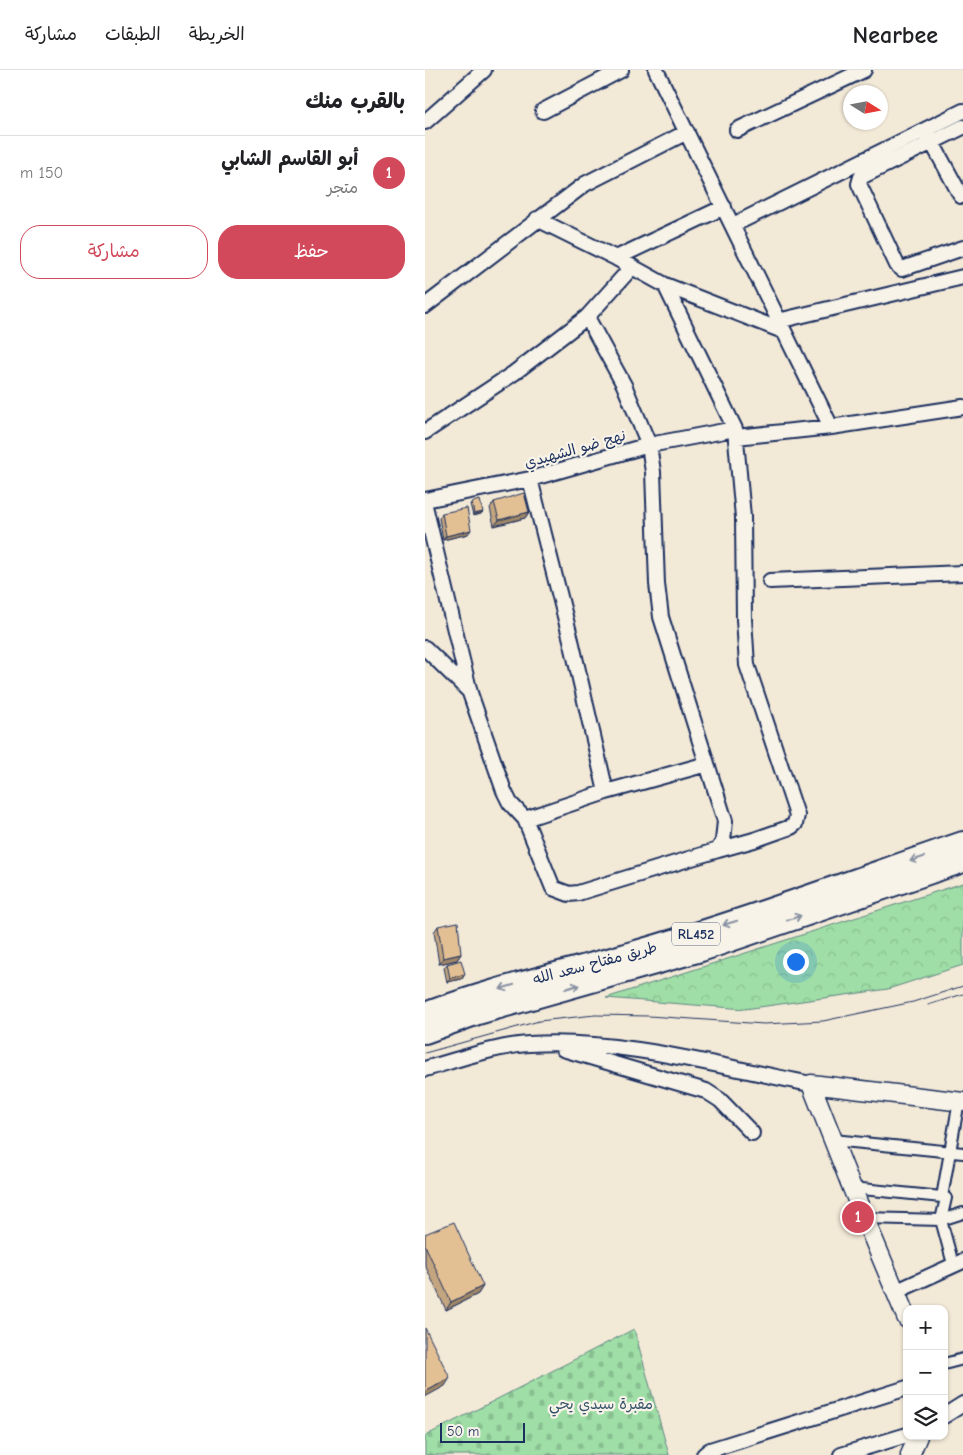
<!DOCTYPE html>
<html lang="ar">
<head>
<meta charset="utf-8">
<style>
  :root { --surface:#fff; --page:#f2f2f2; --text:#202124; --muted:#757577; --line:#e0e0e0; --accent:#d1495b }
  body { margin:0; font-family:"Comic Neue","Playpen Sans Arabic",sans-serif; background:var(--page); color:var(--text); direction:rtl }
  .controls { position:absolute; right:15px; bottom:15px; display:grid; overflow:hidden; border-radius:10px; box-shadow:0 1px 4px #0004 }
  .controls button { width:45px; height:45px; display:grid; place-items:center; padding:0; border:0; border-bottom:1px solid var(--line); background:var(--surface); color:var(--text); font:25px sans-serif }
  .compass { position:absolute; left:418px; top:15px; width:45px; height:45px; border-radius:50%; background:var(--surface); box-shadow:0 1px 4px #0004; rotate:101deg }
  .scale { position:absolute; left:15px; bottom:12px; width:85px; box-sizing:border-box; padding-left:5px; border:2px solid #1b2f5e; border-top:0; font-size:14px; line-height:18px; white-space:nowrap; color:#1b2f5e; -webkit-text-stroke:4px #f7f3e8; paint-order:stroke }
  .you { position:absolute; left:370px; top:891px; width:18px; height:18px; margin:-12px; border:4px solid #fff; border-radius:50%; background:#1a73e8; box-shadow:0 0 0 8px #1a73e833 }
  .badge { display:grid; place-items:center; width:32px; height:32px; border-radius:50%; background:var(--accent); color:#fff; font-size:16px; font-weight:700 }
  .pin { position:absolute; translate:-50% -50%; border:2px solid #fff; box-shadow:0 1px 5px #0006 }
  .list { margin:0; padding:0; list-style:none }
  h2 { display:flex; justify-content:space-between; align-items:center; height:65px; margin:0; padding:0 20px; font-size:21px }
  h2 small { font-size:16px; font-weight:400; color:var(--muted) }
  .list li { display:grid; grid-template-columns:32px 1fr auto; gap:15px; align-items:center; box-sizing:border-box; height:75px; padding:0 20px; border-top:1px solid var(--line) }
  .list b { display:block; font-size:19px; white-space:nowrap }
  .list p { margin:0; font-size:16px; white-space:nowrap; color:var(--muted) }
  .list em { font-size:16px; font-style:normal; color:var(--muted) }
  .actions { display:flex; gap:10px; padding:15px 20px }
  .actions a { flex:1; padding:11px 0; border:1px solid var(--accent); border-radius:20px; text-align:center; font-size:18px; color:var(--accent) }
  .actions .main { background:var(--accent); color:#fff }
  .icon { flex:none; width:28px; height:28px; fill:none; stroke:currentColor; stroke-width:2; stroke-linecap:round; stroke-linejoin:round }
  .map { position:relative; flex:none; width:538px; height:1385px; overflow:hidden; direction:ltr }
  header { display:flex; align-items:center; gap:30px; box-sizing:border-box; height:70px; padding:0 25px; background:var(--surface); border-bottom:1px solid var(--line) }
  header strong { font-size:24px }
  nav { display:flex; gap:28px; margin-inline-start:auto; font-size:18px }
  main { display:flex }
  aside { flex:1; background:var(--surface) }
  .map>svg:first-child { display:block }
</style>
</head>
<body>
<header>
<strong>Nearbee</strong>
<nav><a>الخريطة</a><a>الطبقات</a><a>مشاركة</a></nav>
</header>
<main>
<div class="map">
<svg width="538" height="1385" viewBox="0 0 538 1385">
  <defs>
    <pattern id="forest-crowns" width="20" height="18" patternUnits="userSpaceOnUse" patternTransform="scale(1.25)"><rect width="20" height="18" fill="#9fdea6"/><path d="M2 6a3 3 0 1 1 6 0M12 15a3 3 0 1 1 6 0" fill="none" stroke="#88bf91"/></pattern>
    <pattern id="cemetery-stones" width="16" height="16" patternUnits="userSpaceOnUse" patternTransform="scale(1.25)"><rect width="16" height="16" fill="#9fdea6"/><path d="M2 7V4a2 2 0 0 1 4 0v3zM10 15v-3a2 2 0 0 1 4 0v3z" fill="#88bf91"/></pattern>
  </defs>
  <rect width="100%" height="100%" fill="#f3e9d7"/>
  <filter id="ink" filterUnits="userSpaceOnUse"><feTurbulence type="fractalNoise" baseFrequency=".02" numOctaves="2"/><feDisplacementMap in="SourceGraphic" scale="10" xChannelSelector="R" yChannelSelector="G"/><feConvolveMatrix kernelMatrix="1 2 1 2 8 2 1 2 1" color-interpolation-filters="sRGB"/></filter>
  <g filter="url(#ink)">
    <path fill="url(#forest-crowns)" stroke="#5d8682" d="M 538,813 L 538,895 L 463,919 L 320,939 L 181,928 Z"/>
    <path fill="url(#cemetery-stones)" stroke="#5d8682" d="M 209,1259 L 244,1385 L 0,1385 L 0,1366 Z"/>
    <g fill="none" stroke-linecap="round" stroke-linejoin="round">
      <defs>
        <path id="pedestrian" d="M 408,1070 L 538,1083
          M 427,1118 L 517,1127
          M 440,1148 L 516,1150 L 538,1143
          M 528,1194 L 516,1150 L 521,1128 L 517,1127 L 534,1031
          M 519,1294 L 538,1289"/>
        <path id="minor" d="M 231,0 L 406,357
          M 118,41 L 196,0
          M 0,52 L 59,0
          M 538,57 L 436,107 L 434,114 L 472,195 L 477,199 L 538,178
          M 312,60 L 439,0
          M 503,65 L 536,126
          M 112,149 L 191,188 L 240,215 L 358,261
          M 308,155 L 538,41
          M 191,188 L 299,137
          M 240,215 L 310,359 L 318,447 L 319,549 L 322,595 L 372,745 L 370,754 L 366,757 L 329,770 L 293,780
          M 0,236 L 160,114 L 262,62
          M 353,251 L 538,207
          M 0,362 L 89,303 L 162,247 L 207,197
          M 311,367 L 406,357 L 538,337
          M 105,409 L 146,570 L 181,722
          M 0,430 L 105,409 L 224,375 L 310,359
          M 0,436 L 45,623 L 79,721 L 85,733 L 100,749 L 128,818 L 144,824 L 153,823 L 293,780 L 298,771 L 300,751 L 236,547 L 232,514 L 228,402 L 224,375 L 199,315 L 162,247
          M 345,511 L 538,503
          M 0,578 L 45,622
          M 100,749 L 181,722 L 282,694
          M 138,979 L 281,1021 L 295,1030 L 327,1063
          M 0,999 C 32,990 71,976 104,974 C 196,968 296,997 386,1014
          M 470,1222 L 538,1191
          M 519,1346 L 538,1334
          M 279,1385 L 285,1380 L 482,1318
          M 416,1385 L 482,1365"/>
        <path id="tertiary" d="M 482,1249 L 427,1118 L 386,1014 L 538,1032
          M 485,1385 L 493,1366"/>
        <path id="trunk" d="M 0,944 C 67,919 135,904 204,884 C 317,852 427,811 538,773
          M 0,962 L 53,943 L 276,880 L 538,791"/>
      </defs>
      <use href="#pedestrian" stroke="#1b2f5e" stroke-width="14"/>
      <use href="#minor" stroke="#1b2f5e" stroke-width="18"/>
      <use href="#tertiary" stroke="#1b2f5e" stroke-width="21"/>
      <use href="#trunk" stroke="#1b2f5e" stroke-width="26"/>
      <use href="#pedestrian" stroke="#f7f3e8" stroke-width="10"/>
      <use href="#minor" stroke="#f7f3e8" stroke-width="14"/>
      <use href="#tertiary" stroke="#f7f3e8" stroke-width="18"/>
      <use href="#trunk" stroke="#f7f3e8" stroke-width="22"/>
      <path stroke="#1b2f5e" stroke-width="1" d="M 503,935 L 538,924
        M 0,983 L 114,951 L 170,945 L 224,946 L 339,954 L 398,951 L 488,932 L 538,916"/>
    </g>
    <path fill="#c3a57f" stroke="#1b2f5e" d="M 47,432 L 56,444 L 48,446 L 45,434 Z
      M 69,432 L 104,442 L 100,448 L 69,456 L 65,438 Z
      M 17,443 L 43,464 L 18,470 L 14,448 Z
      M 13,856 L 36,884 L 32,890 L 14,894 L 9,862 Z
      M 22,894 L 40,904 L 37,909 L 22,912 L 19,898 Z
      M 0,1164 L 58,1216 L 53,1224 L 21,1240 L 0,1195 Z"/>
    <path fill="#9f8668" stroke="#1b2f5e" d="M 58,442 L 56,444 L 48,446 L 49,444 Z
      M 104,442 L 100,448 L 69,456 L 74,450 Z
      M 46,460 L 43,464 L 18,470 L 21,466 Z
      M 36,884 L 32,890 L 14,894 L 18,888 Z
      M 40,904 L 37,909 L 22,912 L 25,908 Z
      M 58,1216 L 53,1224 L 21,1240 L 26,1232 Z
      M 25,1308 L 20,1316 L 0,1327 L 0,1322 Z"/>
    <path fill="#e3c094" stroke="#1b2f5e" d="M 99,423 L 104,442 L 74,450 L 69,432 Z
      M 55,430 L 58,442 L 49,444 L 47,432 Z
      M 42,438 L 46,460 L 21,466 L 17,443 Z
      M 33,852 L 36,884 L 18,888 L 13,856 Z
      M 36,890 L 40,904 L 25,908 L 22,894 Z
      M 29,1152 L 58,1216 L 26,1232 L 0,1175 L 0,1164 Z
      M 0,1258 L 25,1308 L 0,1322 Z"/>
    <defs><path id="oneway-shaft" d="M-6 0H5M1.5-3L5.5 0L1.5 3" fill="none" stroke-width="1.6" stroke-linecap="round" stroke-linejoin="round" transform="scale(1.25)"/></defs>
    <g stroke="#8991a3">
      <use href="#oneway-shaft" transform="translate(492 789) rotate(162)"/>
      <use href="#oneway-shaft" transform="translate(369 848) rotate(-19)"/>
      <use href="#oneway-shaft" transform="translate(305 853) rotate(163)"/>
      <use href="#oneway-shaft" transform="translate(82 917) rotate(163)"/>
      <use href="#oneway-shaft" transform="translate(147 917) rotate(-16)"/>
    </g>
  </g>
  <g text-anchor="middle" stroke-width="4.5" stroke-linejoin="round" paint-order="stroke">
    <rect fill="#f7f3e8" stroke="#5d6a87" stroke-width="1" x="247" y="852.5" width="48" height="23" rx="4"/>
    <g font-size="14" font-weight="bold" fill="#1b2f5e">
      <text x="271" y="869">RL452</text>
    </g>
    <g font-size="15" fill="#1b2f5e" stroke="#f7f3e8">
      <text transform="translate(150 379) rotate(-16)" y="5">نهج ضو الشهيدي</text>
      <text transform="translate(170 893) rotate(-15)" y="5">طريق مفتاح سعد الله</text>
    </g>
    <g font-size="15" fill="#35526c" stroke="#f7f3e8">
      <text x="176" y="1339">مقبرة سيدي يحي</text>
    </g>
  </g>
</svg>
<div class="controls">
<button>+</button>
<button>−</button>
<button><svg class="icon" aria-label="layers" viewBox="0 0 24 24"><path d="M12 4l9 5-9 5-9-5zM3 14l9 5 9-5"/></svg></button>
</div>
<svg class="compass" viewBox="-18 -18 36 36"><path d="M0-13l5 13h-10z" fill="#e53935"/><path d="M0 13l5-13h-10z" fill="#757577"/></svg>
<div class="scale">50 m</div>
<div class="you"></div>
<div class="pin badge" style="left:433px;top:1147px">1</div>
</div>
<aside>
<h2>بالقرب منك<small></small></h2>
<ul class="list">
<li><span class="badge">1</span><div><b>أبو القاسم الشابي</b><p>متجر</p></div><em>150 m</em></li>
</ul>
<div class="actions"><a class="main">حفظ</a><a>مشاركة</a></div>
</aside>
</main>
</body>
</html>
